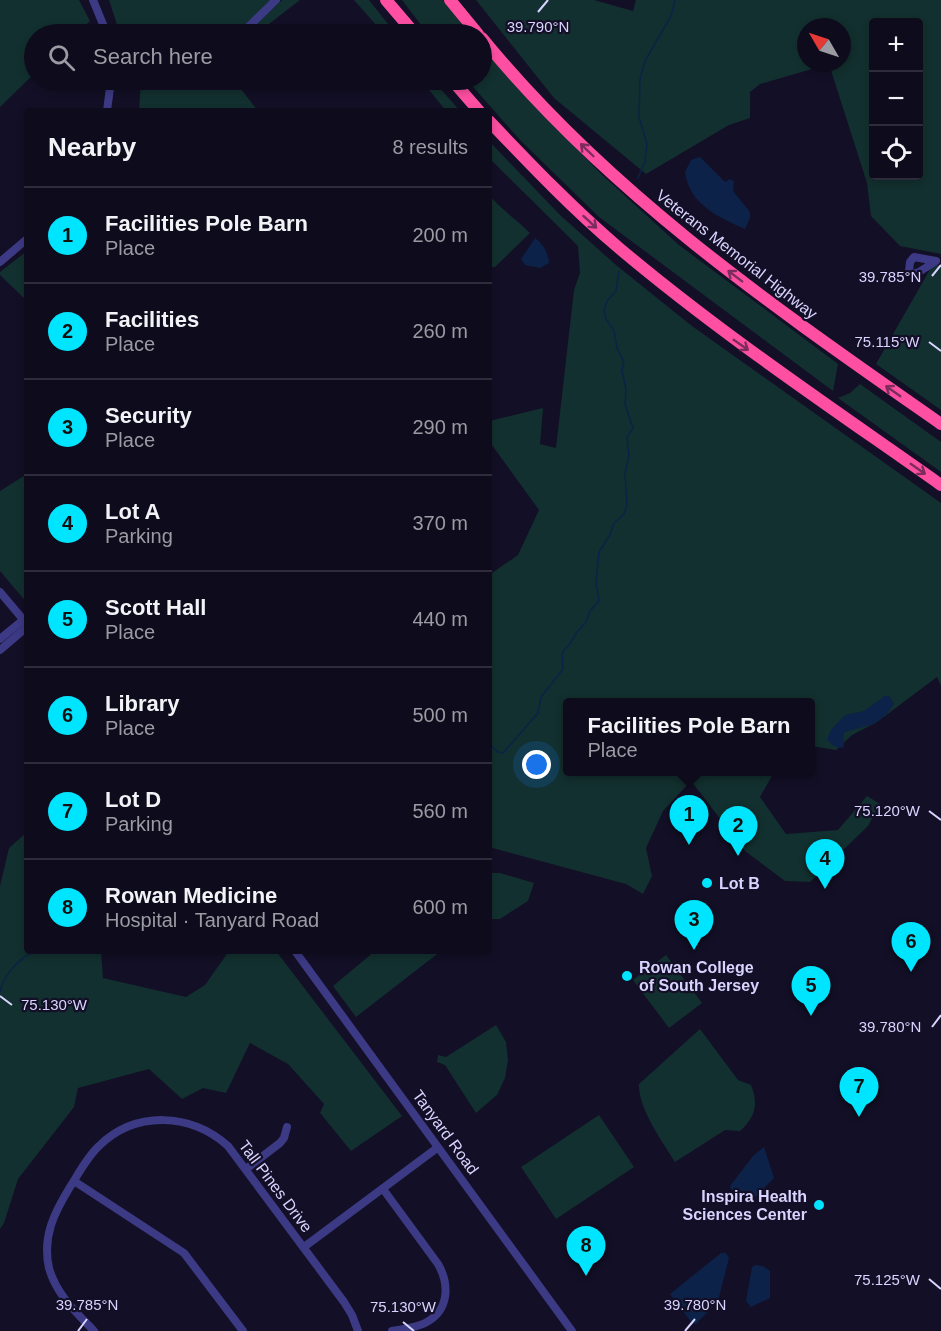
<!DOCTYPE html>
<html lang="en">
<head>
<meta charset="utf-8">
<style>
  :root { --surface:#0e0b1c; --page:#1c1929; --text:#f1f3f6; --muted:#9b9ba3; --line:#2e2b3b; --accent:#00e5ff }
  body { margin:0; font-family:Arial,sans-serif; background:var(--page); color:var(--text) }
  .controls { position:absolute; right:18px; top:18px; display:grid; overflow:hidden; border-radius:6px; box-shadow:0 3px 9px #0003 }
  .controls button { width:54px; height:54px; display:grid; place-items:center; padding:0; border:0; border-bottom:2px solid var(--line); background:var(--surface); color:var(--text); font:30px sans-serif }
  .compass { position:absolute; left:797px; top:18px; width:54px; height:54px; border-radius:50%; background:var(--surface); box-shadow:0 3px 9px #0003; rotate:309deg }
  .you { position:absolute; left:537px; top:765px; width:21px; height:21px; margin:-15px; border:4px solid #fff; border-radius:50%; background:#1a73e8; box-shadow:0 0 0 9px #1a73e833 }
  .badge { display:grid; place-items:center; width:39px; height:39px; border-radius:50%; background:var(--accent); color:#111; font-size:20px; font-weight:700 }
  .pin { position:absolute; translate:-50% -50px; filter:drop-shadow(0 2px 3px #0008) }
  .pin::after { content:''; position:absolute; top:32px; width:21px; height:18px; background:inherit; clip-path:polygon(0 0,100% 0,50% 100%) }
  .popup { position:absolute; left:563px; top:698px; width:252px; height:78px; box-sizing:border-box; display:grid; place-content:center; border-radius:6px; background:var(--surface); filter:drop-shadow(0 2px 4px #0005); font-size:20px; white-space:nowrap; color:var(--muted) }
  .popup b { font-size:22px; color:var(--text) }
  .popup::after { content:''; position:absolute; left:50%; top:100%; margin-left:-12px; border:12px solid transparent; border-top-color:var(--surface) }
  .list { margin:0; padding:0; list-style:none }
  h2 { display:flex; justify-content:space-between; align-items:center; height:78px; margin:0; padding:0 24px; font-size:26px }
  h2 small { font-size:20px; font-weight:400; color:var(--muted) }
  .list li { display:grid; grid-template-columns:39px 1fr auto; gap:18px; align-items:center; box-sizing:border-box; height:96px; padding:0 24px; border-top:2px solid var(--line) }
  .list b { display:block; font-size:22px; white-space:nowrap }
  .list p { margin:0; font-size:20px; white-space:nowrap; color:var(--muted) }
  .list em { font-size:20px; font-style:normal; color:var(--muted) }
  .icon { flex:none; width:33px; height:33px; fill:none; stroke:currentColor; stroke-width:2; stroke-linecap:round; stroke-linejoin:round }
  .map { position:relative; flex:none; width:941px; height:1331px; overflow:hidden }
  .search { position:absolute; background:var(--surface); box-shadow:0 3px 9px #0003; left:24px; top:24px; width:468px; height:66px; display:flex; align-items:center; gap:15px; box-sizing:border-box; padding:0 21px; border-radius:33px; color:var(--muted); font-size:22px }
  .panel { position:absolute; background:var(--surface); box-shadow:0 3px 9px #0003; left:24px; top:108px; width:468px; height:846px; border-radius:6px }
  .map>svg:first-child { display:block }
</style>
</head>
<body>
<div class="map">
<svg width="941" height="1331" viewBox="0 0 941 1331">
  <rect width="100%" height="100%" fill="#130f26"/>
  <path fill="#12302f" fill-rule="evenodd" d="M 0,0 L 79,0 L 90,21 L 76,34 L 34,34 L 34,74 L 0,107 Z
    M 109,0 L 272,0 L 250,30 L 282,0 L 300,0 L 256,34 L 120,34 Z
    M 354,0 L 369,0 L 396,34 L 384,34 Z
    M 402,0 L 443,0 L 470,34 L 428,34 Z
    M 476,0 L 594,0 L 633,11 L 636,0 L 941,0 L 941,254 L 900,246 L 871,216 L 867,183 L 829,64 L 760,84 L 750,92 L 750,118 L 729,125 L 646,174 L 554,98 ZM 874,22 L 918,22 L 918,176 L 874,176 ZM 806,27 L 842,27 L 842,63 L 806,63 Z
    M 482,48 L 600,173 L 679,245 L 838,364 L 833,391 L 599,217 L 520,140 L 467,80 L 482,80 Z
    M 141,80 L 234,80 L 258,111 L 139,111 Z
    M 421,80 L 433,80 L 460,111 L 446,111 Z
    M 489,141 L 560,215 L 616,265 L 692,326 L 941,503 L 941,686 L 937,677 L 877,722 L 852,735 L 836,750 L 811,746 L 810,702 L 568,702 L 568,772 L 774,772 L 760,797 L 786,834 L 838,830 L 867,796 L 880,804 L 868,826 L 810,882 L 785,881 L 745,851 L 691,781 L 663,811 L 646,848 L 652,876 L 643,894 L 626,884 L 489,847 L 489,575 L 518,555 L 539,510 L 489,441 L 489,421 L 543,408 L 540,444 L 556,448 L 574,290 L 580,273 L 578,246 L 489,158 Z
    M 489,195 C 502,210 516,219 530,233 L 495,267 L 489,267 Z
    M 27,251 L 27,301 L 0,275 L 0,272 Z
    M 933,264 L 941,266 L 941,410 L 876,364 Z
    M 860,384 L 941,442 L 941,472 L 838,398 L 850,393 Z
    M 27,474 L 27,603 L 0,571 L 0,491 Z
    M 27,832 L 27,951 L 101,951 L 103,978 L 186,997 L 205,985 L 229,951 L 276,951 L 402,1116 L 351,1151 L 320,1113 L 324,1104 L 288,1064 L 250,1043 L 226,1093 L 203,1088 L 182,1099 L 149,1069 L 78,1088 L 74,1107 L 18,1179 L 4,1223 L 0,1229 L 0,886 L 9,848 Z
    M 489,873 L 500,873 L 534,883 L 528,901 L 500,919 L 489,919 Z
    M 375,951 L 441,951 L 356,1017 L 333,986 Z
    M 666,955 L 702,1003 L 669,1028 L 633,980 Z
    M 496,1025 L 506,1042 L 508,1061 L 505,1078 L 497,1095 L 476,1113 L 445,1065 L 437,1062 L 438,1055 L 446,1057 Z
    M 700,1029 L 738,1080 L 751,1085 C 759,1105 755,1117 740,1131 L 725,1130 L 675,1162 C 662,1141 638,1108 639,1084 Z
    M 599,1115 L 634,1167 L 556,1219 L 521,1167 Z"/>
  <path fill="#0c2248" d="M 700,157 L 724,181 L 726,182 L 729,179 L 734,181 L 733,191 L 750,212 L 750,218 L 745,229 C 718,217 689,204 685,172 L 691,160 Z
    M 535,238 C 543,244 548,252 549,263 L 540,268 L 525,265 L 521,259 Z
    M 885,696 L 889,696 L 894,704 L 887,714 L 874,724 L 845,732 C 841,737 846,742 843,748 C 835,748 831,745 827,739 L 831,730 L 845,715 L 864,711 Z
    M 764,1147 L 774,1178 L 749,1203 L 747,1203 L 731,1189 L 730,1186 L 753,1156 Z
    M 721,1253 L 726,1253 L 729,1258 L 718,1301 L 696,1324 L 692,1323 L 670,1294 Z
    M 756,1265 L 763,1266 L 770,1271 L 770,1298 L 751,1307 L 746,1301 L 752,1267 Z"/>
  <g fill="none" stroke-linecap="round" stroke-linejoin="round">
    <path stroke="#0c2248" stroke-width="1.5" d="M 638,178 L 645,161 L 647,144 L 639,117 L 640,79 L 645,61 L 671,16 L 675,0
      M 489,744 L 498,752 L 503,753 L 538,713 L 541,697 L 563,669 L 562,654 L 564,650 L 570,644 L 577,632 L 586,622 L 590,611 L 599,601 L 596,583 L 599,552 L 610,535 L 614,523 L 624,514 L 627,505 L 625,474 L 629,456 L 627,437 L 633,428 L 625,404 L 626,389 L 622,371 L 624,362 L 617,348 L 614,331 L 606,319 L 604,310 L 607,301 L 616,291 L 619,271
      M 0,992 C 3,975 19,959 34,951"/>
    <path stroke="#3d3a85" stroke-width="8" d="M 93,0 L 107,34
      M 241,34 L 276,0
      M 107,111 L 111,80
      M 914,257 L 936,261 L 919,272 L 912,274 L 909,271 L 910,262 Z
      M 0,262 L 27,239
      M 0,592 L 27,624
      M 0,639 L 23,620
      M 0,650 L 27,627
      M 295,951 L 572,1331
      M 246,1169 L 280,1143 L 284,1138 L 287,1127
      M 74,1181 L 184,1253 L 243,1331
      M 383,1189 L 438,1264 C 450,1285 449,1311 425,1323 C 415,1328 402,1329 392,1331
      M 304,1247 L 437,1148
      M 94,1331 C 76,1312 56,1294 49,1268 C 42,1237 54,1213 70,1187 C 79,1173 87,1157 99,1146 C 136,1110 191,1113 228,1146 L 344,1302 L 352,1315 L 358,1331"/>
    <path stroke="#ff4fa3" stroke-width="12" d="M 386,0 L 415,34
      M 450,0 L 478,34
      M 482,38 C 610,195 777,309 941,424
      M 452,80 L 479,111
      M 489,121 C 531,165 573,209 619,248 C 721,334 832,408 941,485"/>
  </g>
  <defs><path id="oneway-shaft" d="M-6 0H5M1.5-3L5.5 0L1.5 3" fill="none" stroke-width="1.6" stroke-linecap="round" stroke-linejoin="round" transform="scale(1.5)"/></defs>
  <g stroke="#7d2c5e">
    <use href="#oneway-shaft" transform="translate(587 150) rotate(-136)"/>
    <use href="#oneway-shaft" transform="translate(590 222) rotate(42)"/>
    <use href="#oneway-shaft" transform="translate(735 276) rotate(-143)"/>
    <use href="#oneway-shaft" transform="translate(741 345) rotate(35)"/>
    <use href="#oneway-shaft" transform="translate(893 391) rotate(-145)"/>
    <use href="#oneway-shaft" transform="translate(918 469) rotate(35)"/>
  </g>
  <path fill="none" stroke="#d9d4ff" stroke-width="2" d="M 538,12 L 548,0M 932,276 L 941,265M 929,342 L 941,351M 929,811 L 941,820M 0,996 L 12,1005M 932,1027 L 941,1015M 929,1279 L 941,1289M 403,1322 L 414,1331M 78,1331 L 87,1319M 685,1331 L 695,1319"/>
  <g fill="#00e5ff" stroke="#130f26" stroke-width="2">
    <circle cx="707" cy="883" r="6"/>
    <circle cx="627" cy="976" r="6"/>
    <circle cx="819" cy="1205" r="6"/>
  </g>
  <g text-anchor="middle" stroke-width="4.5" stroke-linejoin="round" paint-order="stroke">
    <g font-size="16" fill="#d9d4ff" stroke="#130f26">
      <text transform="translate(737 254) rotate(38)" y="6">Veterans Memorial Highway</text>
      <text transform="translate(446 1132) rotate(54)" y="6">Tanyard Road</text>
      <text transform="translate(276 1186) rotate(53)" y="6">Tall Pines Drive</text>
    </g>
    <g font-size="16" font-weight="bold" fill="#d9d4ff" stroke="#130f26" text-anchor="start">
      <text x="719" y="889">Lot B</text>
      <text x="639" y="973">Rowan College<tspan x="639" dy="18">of South Jersey</tspan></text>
      <text x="807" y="1202" text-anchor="end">Inspira Health<tspan x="807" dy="18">Sciences Center</tspan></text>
    </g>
  </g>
  <g font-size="15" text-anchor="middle" fill="#d9d4ff" stroke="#130f26" stroke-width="4.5" stroke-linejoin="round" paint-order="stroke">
    <text x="538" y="32">39.790°N</text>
    <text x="890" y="282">39.785°N</text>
    <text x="887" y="347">75.115°W</text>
    <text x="887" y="816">75.120°W</text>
    <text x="54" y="1010">75.130°W</text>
    <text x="890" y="1032">39.780°N</text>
    <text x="887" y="1285">75.125°W</text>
    <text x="87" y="1310">39.785°N</text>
    <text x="695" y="1310">39.780°N</text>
    <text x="403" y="1312">75.130°W</text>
  </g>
</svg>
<div class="controls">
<button>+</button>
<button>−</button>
<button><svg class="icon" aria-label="locate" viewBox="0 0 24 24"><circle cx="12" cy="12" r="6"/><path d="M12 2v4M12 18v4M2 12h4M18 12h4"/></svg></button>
</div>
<svg class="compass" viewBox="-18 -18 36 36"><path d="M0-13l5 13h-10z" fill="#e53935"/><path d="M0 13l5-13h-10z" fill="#9b9ba3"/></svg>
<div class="you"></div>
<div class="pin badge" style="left:689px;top:845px">1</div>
<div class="popup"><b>Facilities Pole Barn</b>Place</div>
<div class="pin badge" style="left:738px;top:856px">2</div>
<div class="pin badge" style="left:694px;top:950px">3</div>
<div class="pin badge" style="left:825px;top:889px">4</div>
<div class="pin badge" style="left:811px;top:1016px">5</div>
<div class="pin badge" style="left:911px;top:972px">6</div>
<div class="pin badge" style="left:859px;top:1117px">7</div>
<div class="pin badge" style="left:586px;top:1276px">8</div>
<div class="search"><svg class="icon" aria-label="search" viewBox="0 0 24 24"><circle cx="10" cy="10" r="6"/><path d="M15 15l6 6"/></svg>Search here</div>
<section class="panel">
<h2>Nearby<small>8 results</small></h2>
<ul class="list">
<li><span class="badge">1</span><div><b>Facilities Pole Barn</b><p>Place</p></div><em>200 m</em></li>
<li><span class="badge">2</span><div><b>Facilities</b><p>Place</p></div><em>260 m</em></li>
<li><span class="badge">3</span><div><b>Security</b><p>Place</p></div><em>290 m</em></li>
<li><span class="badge">4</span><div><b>Lot A</b><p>Parking</p></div><em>370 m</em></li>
<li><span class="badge">5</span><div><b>Scott Hall</b><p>Place</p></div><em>440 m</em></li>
<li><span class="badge">6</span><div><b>Library</b><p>Place</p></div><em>500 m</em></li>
<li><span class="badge">7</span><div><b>Lot D</b><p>Parking</p></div><em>560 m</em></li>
<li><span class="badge">8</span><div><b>Rowan Medicine</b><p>Hospital · Tanyard Road</p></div><em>600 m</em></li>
</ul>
</section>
</div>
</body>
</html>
